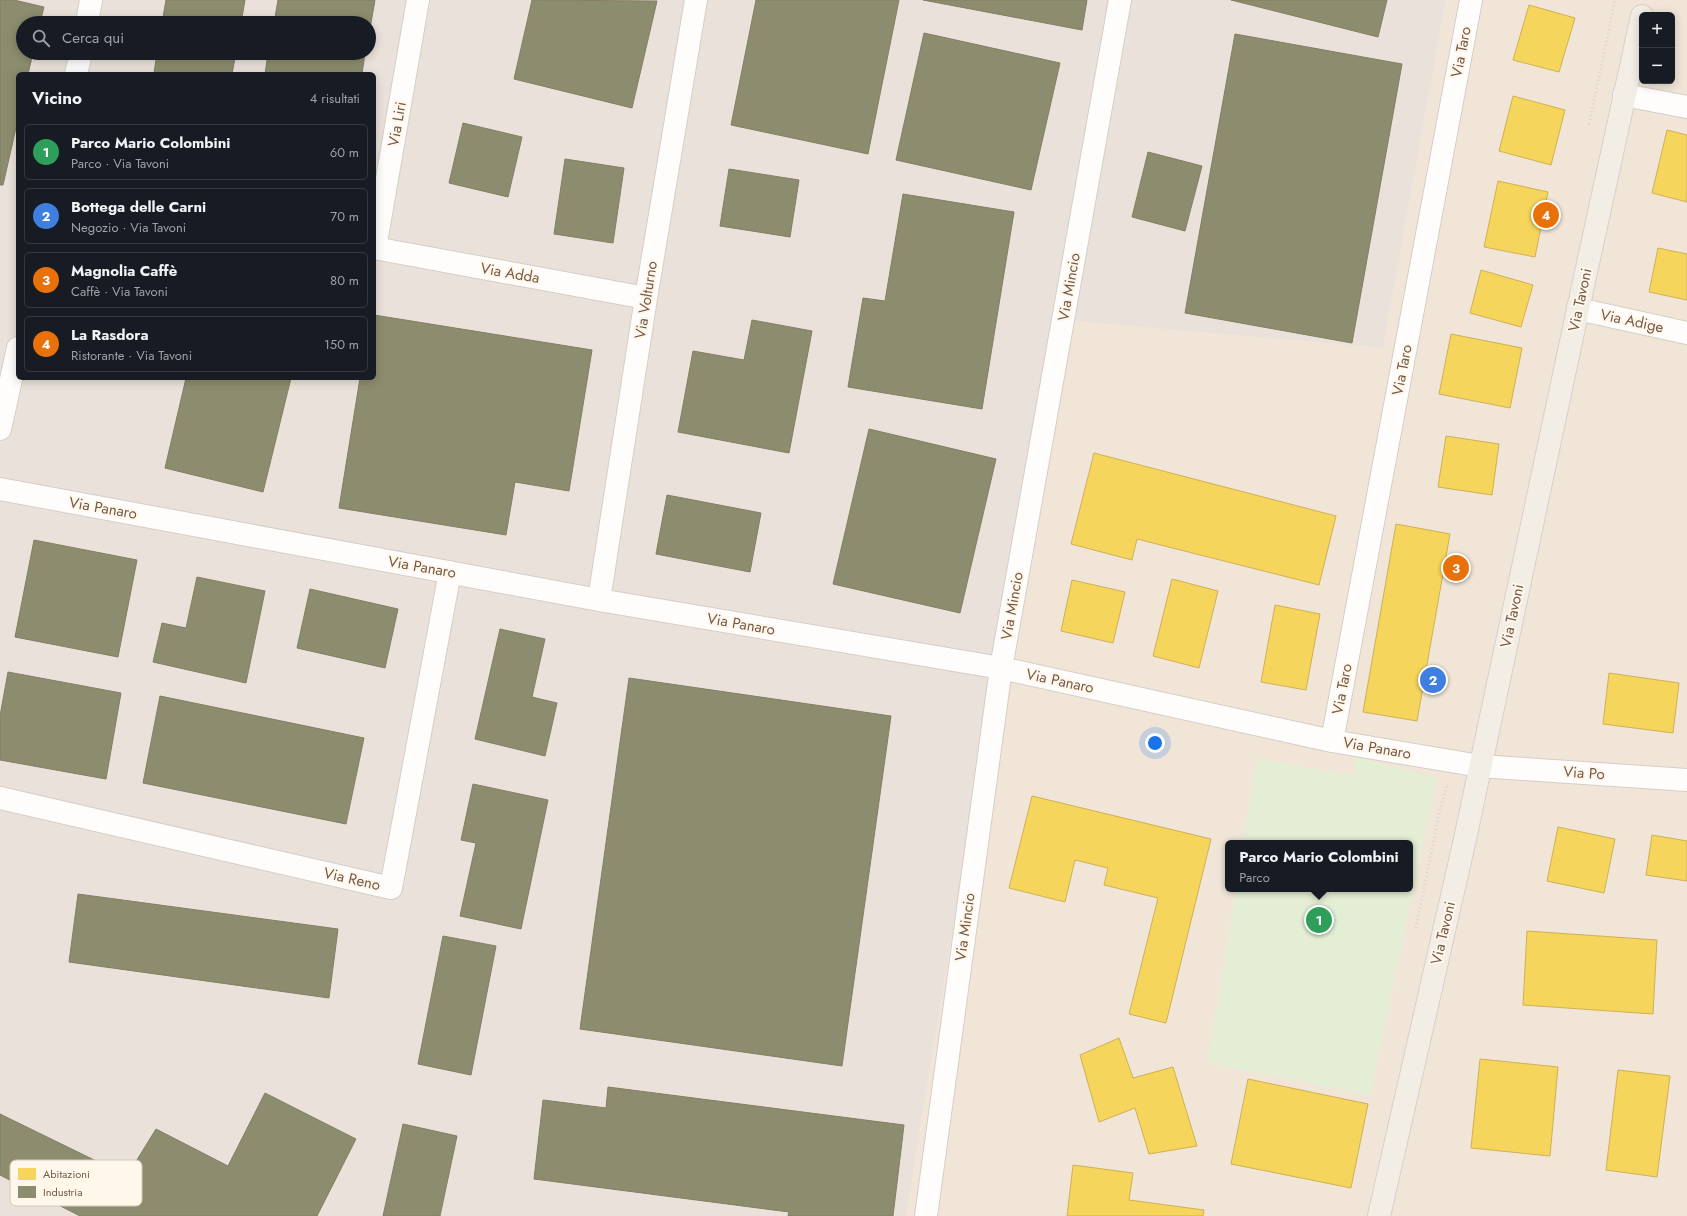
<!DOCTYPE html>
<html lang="it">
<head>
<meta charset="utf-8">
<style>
  :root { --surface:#171b24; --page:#242831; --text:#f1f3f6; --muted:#9ea1a6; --line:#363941; --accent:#0b8043 }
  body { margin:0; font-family:Jost,sans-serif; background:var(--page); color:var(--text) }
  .controls { position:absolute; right:12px; top:12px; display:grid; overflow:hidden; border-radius:6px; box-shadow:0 2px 10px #0003 }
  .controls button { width:36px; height:36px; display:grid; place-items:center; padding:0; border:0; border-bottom:1px solid var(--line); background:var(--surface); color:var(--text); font:20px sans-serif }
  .you { position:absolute; left:1155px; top:743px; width:14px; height:14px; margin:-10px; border:3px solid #fff; border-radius:50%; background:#1a73e8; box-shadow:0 0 0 6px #1a73e833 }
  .badge { display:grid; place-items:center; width:26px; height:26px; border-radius:50%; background:var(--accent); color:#fff; font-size:13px; font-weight:700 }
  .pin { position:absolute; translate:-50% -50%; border:2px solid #fff; box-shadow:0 1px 4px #0006 }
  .popup { position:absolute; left:1225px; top:840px; width:188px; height:52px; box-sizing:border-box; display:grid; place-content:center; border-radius:6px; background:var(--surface); filter:drop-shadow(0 1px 3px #0005); font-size:13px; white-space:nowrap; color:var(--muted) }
  .popup b { font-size:15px; color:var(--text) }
  .popup::after { content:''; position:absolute; left:50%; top:100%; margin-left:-8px; border:8px solid transparent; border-top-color:var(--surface) }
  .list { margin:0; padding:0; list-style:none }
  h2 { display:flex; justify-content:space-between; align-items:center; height:52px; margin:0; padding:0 16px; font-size:17px }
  h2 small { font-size:13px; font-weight:400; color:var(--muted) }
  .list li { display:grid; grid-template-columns:26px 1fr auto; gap:12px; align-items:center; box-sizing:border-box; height:56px; margin:0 8px 8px; padding:0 8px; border:1px solid var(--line); border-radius:6px }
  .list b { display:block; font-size:15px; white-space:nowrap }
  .list p { margin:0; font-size:13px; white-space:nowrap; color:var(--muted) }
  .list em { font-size:13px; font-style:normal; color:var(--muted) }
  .icon { flex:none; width:22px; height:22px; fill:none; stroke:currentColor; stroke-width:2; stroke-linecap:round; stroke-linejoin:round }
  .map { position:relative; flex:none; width:1687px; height:1216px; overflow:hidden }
  .search { position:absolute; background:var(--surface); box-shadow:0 2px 10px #0003; left:16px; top:16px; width:360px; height:44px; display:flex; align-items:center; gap:10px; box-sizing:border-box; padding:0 14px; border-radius:22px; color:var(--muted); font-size:15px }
  .panel { position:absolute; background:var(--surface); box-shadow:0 2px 10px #0003; left:16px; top:72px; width:360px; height:308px; border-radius:6px }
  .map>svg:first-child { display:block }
</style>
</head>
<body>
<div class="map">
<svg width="1687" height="1216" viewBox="0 0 1687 1216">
  <rect width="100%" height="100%" fill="#f7f2ea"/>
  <path fill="#f0e5d7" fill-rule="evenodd" d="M 1446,0 L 1687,0 L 1687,1216 L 906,1216 L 1053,318 L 1383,348 ZM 1642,15 L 1672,15 L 1672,81 L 1642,81 ZM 1228,843 L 1410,843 L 1410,889 L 1228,889 Z"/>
  <path fill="#eae2da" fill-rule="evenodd" d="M 0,0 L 1446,0 L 1383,348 L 1053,319 L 906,1216 L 0,1216 ZM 23,23 L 369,23 L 369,53 L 23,53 ZM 18,74 L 374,74 L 374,378 L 18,378 Z"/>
  <path fill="#e3eed4" d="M 1356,757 L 1437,778 L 1370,1095 L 1208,1063 L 1236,889 L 1410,889 L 1410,843 L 1243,843 L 1257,759 L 1354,776 Z"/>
  <path fill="#f6d55c" stroke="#cfb056" d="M 1529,5 L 1575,18 L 1559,72 L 1513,60 Z
    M 1513,96 L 1565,110 L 1551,165 L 1499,151 Z
    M 1667,130 L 1687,135 L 1687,202 L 1652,193 Z
    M 1498,181 L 1548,192 L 1535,257 L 1484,247 Z
    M 1658,248 L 1687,254 L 1687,300 L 1649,292 Z
    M 1481,270 L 1533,285 L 1521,327 L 1470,313 Z
    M 1451,334 L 1522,348 L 1510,408 L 1439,394 Z
    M 1446,436 L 1499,444 L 1492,495 L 1438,487 Z
    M 1094,453 L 1336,516 L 1319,585 L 1137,539 L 1132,560 L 1071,544 Z
    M 1396,524 L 1450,534 L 1417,721 L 1363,712 Z
    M 1172,579 L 1218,591 L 1199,668 L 1153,656 Z
    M 1072,580 L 1125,592 L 1113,643 L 1061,631 Z
    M 1275,605 L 1320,614 L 1306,690 L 1261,682 Z
    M 1609,673 L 1679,683 L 1673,733 L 1603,724 Z
    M 1032,796 L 1211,839 L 1166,1023 L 1129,1014 L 1158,898 L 1104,885 L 1108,868 L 1075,860 L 1065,902 L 1009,888 Z
    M 1558,827 L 1615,839 L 1604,893 L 1547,881 Z
    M 1652,835 L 1687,841 L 1687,881 L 1646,875 Z
    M 1527,931 L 1657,940 L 1653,1014 L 1523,1005 Z
    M 1119,1038 L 1133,1078 L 1173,1067 L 1197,1146 L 1149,1154 L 1135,1108 L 1099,1122 L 1080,1055 Z
    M 1480,1059 L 1558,1067 L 1550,1156 L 1471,1148 Z
    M 1618,1070 L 1670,1076 L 1657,1177 L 1606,1170 Z
    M 1248,1079 L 1368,1104 L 1351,1188 L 1231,1164 Z
    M 1073,1165 L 1133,1173 L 1129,1200 L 1204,1210 L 1203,1216 L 1067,1216 Z"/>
  <path fill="#8c8c6e" stroke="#857d63" d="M 0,0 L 14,0 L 44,7 L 40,23 L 23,23 L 23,53 L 33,53 L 28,74 L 18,74 L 18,119 L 3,185 L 0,185 Z
    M 166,0 L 245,0 L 241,23 L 162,23 Z
    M 278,0 L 375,0 L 369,34 L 369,23 L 274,23 Z
    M 532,0 L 657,1 L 632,108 L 514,79 Z
    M 756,0 L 899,0 L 868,154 L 731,125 Z
    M 923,0 L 1087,0 L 1082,30 Z
    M 1231,0 L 1387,0 L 1378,37 Z
    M 924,33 L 1060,63 L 1031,190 L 896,160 Z
    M 1235,34 L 1402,64 L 1352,343 L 1185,313 Z
    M 157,53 L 236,53 L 232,74 L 154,73 Z
    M 268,53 L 365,53 L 362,74 L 265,74 Z
    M 463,123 L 522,137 L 508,197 L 449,183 Z
    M 1148,152 L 1202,166 L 1185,231 L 1132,217 Z
    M 565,159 L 624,168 L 613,243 L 554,234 Z
    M 729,169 L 799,180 L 790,237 L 720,226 Z
    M 903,194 L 1014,212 L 982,409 L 848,387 L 863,298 L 885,301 Z
    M 374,315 L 592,350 L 569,491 L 515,482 L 506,535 L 339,508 L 360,378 L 374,378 Z
    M 752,320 L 812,331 L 789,453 L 678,432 L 693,351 L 744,360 Z
    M 186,378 L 291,378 L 263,492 L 165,468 Z
    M 869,429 L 996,459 L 960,613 L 833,584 Z
    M 667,495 L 761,513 L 750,572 L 656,554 Z
    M 34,540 L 137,560 L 118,657 L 15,637 Z
    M 197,577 L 265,591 L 246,683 L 153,662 L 162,623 L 186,628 Z
    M 310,589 L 398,609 L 385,668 L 297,648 Z
    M 500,629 L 545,639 L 532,697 L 557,703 L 545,756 L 475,739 Z
    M 8,672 L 121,693 L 106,779 L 0,760 L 0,716 Z
    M 629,678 L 891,716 L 842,1066 L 580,1029 Z
    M 160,696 L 364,738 L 346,824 L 143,783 Z
    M 473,784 L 548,800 L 521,929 L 460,916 L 476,843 L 461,840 Z
    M 78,894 L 338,929 L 329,998 L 69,962 Z
    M 443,936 L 496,946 L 471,1075 L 418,1064 Z
    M 608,1087 L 904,1125 L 893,1216 L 788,1216 L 789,1212 L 534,1179 L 543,1100 L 606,1108 Z
    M 265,1093 L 356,1139 L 317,1216 L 80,1216 L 0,1175 L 0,1114 L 127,1176 L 156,1129 L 228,1166 Z
    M 403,1124 L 457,1136 L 440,1216 L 383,1216 Z"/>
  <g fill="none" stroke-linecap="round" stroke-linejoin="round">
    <defs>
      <path id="street" d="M 87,23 L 91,0
        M 76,74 L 81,53
        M 1624,95 L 1687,107
        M 374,248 L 646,298
        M 375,248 L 418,0
        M 1578,309 L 1687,333
        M 0,429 L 18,348
        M 0,489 L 599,600 L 1001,668 L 1332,741 L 1480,766 L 1687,780
        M 599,600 L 646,298 L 696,0
        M 1332,741 L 1471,0
        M 0,798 L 391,888 L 450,572
        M 926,1216 L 1001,668 L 1120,0"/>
      <path id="primary" d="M 1379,1216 L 1465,839 L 1578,309 L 1642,16"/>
    </defs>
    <use href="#street" stroke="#d6cec6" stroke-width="24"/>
    <use href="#primary" stroke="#d8cfc9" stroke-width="24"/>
    <path stroke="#dad2cd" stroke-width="2.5" stroke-dasharray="1 3" stroke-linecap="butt" d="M 1589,124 L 1615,0
      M 1416,928 L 1439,813 L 1447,786"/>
    <use href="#street" stroke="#fefdfc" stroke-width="22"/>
    <use href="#primary" stroke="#f2ede5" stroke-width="22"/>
  </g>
  <g text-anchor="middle" stroke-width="4" stroke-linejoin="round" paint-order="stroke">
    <g font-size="15" fill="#755949" stroke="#fff7ea">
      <text transform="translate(1461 52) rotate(-79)" y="5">Via Taro</text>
      <text transform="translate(397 124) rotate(-80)" y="5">Via Liri</text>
      <text transform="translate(510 273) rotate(10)" y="5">Via Adda</text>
      <text transform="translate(1069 287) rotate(-80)" y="5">Via Mincio</text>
      <text transform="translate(646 300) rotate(-81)" y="5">Via Volturno</text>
      <text transform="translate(1580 300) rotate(-78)" y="5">Via Tavoni</text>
      <text transform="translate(1632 321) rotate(12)" y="5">Via Adige</text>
      <text transform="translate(1402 370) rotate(-79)" y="5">Via Taro</text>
      <text transform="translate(103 508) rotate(10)" y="5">Via Panaro</text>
      <text transform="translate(422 567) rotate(10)" y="5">Via Panaro</text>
      <text transform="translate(1012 606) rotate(-80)" y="5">Via Mincio</text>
      <text transform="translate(1512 616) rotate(-78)" y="5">Via Tavoni</text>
      <text transform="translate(741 624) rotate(10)" y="5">Via Panaro</text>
      <text transform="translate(1060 681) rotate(12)" y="5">Via Panaro</text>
      <text transform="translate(1342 689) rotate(-79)" y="5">Via Taro</text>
      <text transform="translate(1377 748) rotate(10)" y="5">Via Panaro</text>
      <text transform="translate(1584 773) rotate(4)" y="5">Via Po</text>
      <text transform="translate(352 879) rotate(13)" y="5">Via Reno</text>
      <text transform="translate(965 927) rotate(-82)" y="5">Via Mincio</text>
      <text transform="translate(1443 933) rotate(-77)" y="5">Via Tavoni</text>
    </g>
  </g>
  <rect x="10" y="1160" width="132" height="46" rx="6" fill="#fff7ea" stroke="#d6c8ba" stroke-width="1"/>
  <rect x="18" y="1168" width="18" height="12" fill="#f6d55c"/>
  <rect x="18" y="1186" width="18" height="12" fill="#8c8c6e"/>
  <g font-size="11" fill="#755949">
    <text x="43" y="1178">Abitazioni</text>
    <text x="43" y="1196">Industria</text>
  </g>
</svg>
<div class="controls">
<button>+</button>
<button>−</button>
</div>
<div class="you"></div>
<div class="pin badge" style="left:1319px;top:920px;background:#2e9e5b">1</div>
<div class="popup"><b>Parco Mario Colombini</b>Parco</div>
<div class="pin badge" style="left:1433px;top:680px;background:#3f7fe0">2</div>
<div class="pin badge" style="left:1456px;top:568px;background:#e8710a">3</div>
<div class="pin badge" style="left:1546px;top:215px;background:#e8710a">4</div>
<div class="search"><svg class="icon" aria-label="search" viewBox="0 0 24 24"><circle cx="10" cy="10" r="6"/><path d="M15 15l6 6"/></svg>Cerca qui</div>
<section class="panel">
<h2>Vicino<small>4 risultati</small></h2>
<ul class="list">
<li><span class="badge" style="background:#2e9e5b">1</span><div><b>Parco Mario Colombini</b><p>Parco · Via Tavoni</p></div><em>60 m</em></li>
<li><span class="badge" style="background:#3f7fe0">2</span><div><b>Bottega delle Carni</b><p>Negozio · Via Tavoni</p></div><em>70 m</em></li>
<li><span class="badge" style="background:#e8710a">3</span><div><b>Magnolia Caffè</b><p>Caffè · Via Tavoni</p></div><em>80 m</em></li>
<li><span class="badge" style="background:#e8710a">4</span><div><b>La Rasdora</b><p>Ristorante · Via Tavoni</p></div><em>150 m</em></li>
</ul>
</section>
</div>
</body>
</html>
